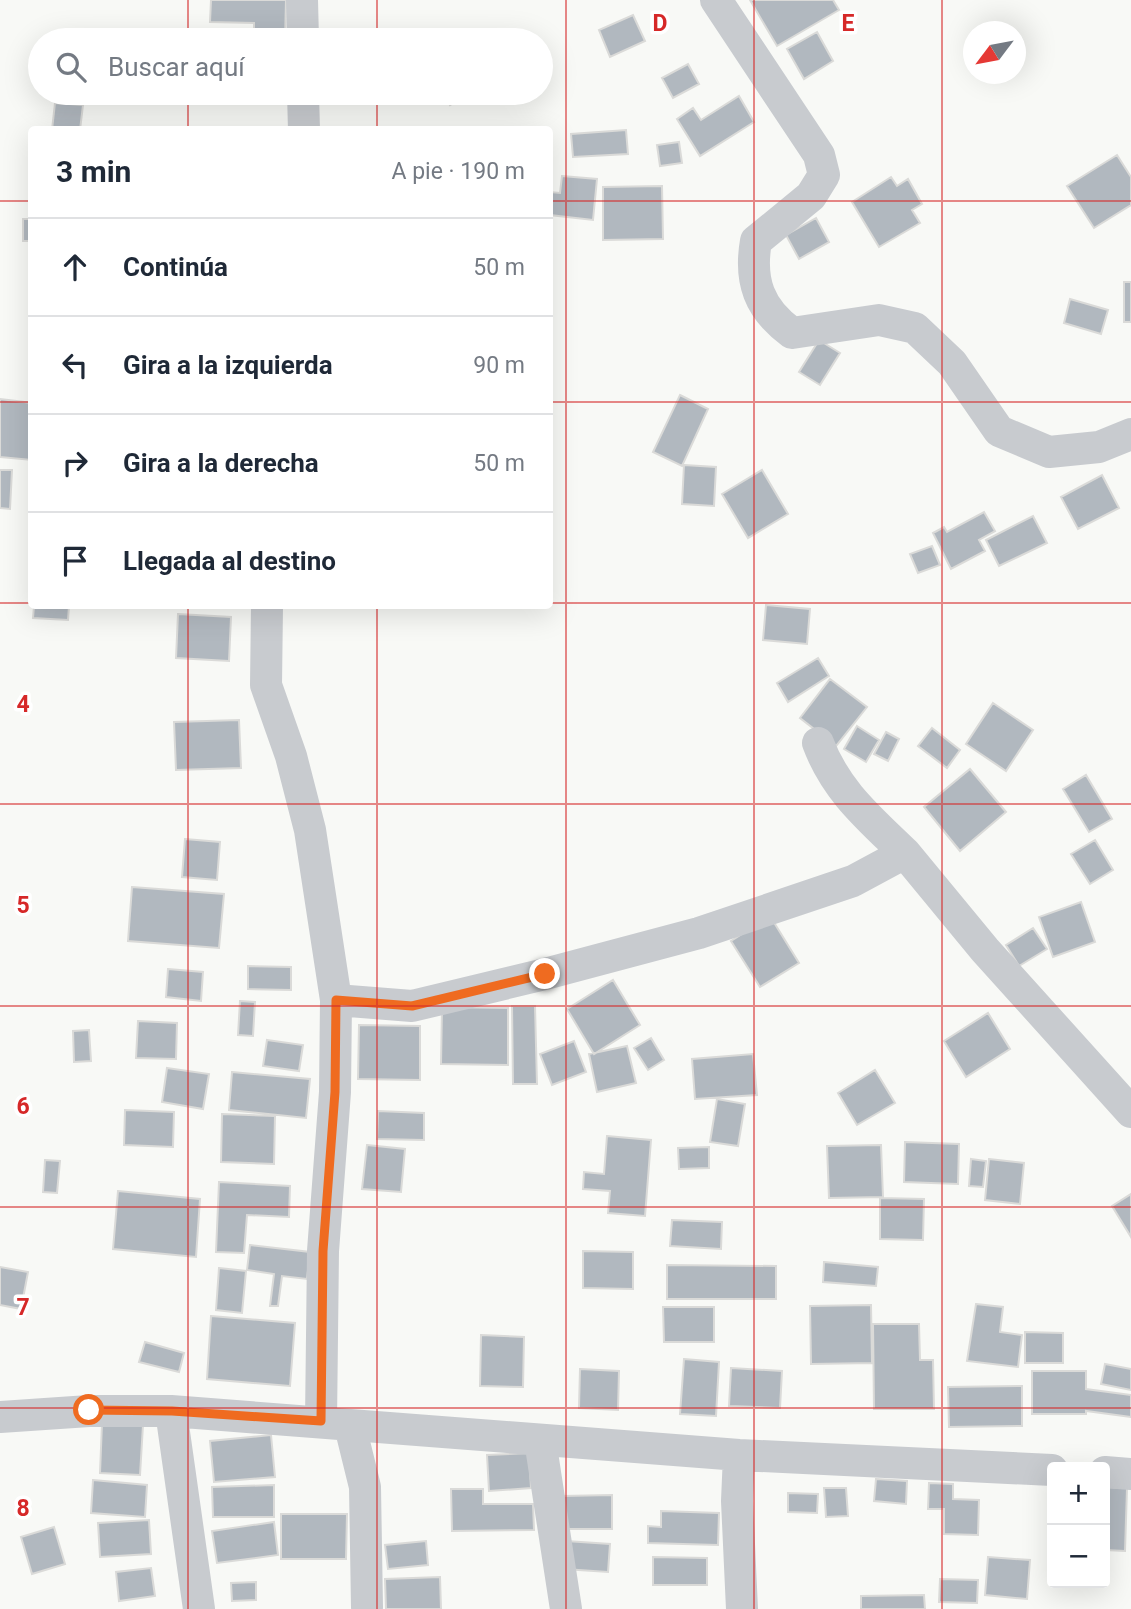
<!DOCTYPE html>
<html lang="es">
<head>
<meta charset="utf-8">
<style>
  :root { --surface:#fff; --page:#f2f2f3; --text:#1f2937; --muted:#747a83; --line:#e0e1e3 }
  body { margin:0; font-family:Roboto,sans-serif; background:var(--page); color:var(--text) }
  .controls { position:absolute; right:21px; bottom:21px; display:grid; overflow:hidden; border-radius:7px; box-shadow:0 7px 28px #0002 }
  .controls button { width:63px; height:63px; display:grid; place-items:center; padding:0; border:0; border-bottom:2px solid var(--line); background:var(--surface); color:var(--text); font:35px sans-serif }
  .compass { position:absolute; left:963px; top:21px; width:63px; height:63px; border-radius:50%; background:var(--surface); box-shadow:0 7px 28px #0002; rotate:238deg }
  .stop { position:absolute; width:21px; height:21px; margin:-16px; border:5px solid #ef6b20; border-radius:50%; background:#fff }
  .stop.end { background:#ef6b20; border-color:#fff; box-shadow:0 2px 7px #0008 }
  .list { margin:0; padding:0; list-style:none }
  h2 { display:flex; justify-content:space-between; align-items:center; height:91px; margin:0; padding:0 28px; font-size:30px }
  h2 small { font-size:23px; font-weight:400; color:var(--muted) }
  .list li { display:grid; grid-template-columns:46px 1fr auto; gap:21px; align-items:center; box-sizing:border-box; height:98px; padding:0 28px; border-top:2px solid var(--line) }
  .list b { display:block; font-size:26px; white-space:nowrap }
  .list em { font-size:23px; font-style:normal; color:var(--muted) }
  .icon { flex:none; width:38px; height:38px; fill:none; stroke:currentColor; stroke-width:2; stroke-linecap:round; stroke-linejoin:round }
  .map { position:relative; flex:none; width:1131px; height:1609px; overflow:hidden }
  .search { position:absolute; background:var(--surface); box-shadow:0 7px 28px #0002; left:28px; top:28px; width:525px; height:77px; display:flex; align-items:center; gap:18px; box-sizing:border-box; padding:0 24px; border-radius:38px; color:var(--muted); font-size:26px }
  .panel { position:absolute; background:var(--surface); box-shadow:0 7px 28px #0002; left:28px; top:126px; width:525px; height:483px; border-radius:7px }
  .map>svg:first-child { display:block }
</style>
</head>
<body>
<div class="map">
<svg width="1131" height="1609" viewBox="0 0 1131 1609">
  <rect width="100%" height="100%" fill="#f8f9f6"/>
  <path fill="#b1b8bf" stroke="#dadad8" stroke-width="2" d="M 211,0 L 286,0 L 285,40 L 254,40 L 254,23 L 210,22 Z
    M 750,0 L 833,0 L 839,10 L 777,46 Z
    M 633,15 L 645,41 L 610,57 L 599,30 Z
    M 218,32 L 248,32 L 248,40 L 218,40 Z
    M 817,32 L 833,61 L 804,79 L 787,49 Z
    M 688,64 L 699,84 L 673,98 L 662,78 Z
    M 443,93 L 469,93 L 450,105 Z
    M 739,96 L 754,122 L 700,156 L 677,119 L 693,108 L 701,120 Z
    M 55,103 L 83,105 L 80,130 L 52,130 Z
    M 626,130 L 628,154 L 573,157 L 571,134 Z
    M 679,142 L 682,163 L 660,166 L 657,145 Z
    M 1117,155 L 1131,177 L 1131,205 L 1094,228 L 1067,186 Z
    M 562,176 L 597,179 L 593,220 L 550,215 L 550,192 L 560,193 Z
    M 891,177 L 897,186 L 908,179 L 922,204 L 912,210 L 920,223 L 879,247 L 852,202 Z
    M 662,186 L 663,239 L 603,240 L 603,187 Z
    M 816,218 L 829,242 L 799,259 L 786,235 Z
    M 23,219 L 32,219 L 32,241 L 23,241 Z
    M 1124,282 L 1131,282 L 1131,322 L 1124,322 Z
    M 1070,299 L 1108,310 L 1101,334 L 1064,323 Z
    M 819,340 L 840,353 L 820,385 L 799,372 Z
    M 680,395 L 708,409 L 682,466 L 653,452 Z
    M 0,399 L 32,403 L 32,460 L 0,457 Z
    M 684,465 L 716,467 L 714,506 L 682,504 Z
    M 0,470 L 12,470 L 10,509 L 0,508 Z
    M 762,470 L 788,514 L 748,538 L 722,494 Z
    M 1102,475 L 1119,508 L 1078,529 L 1061,497 Z
    M 984,512 L 995,531 L 979,540 L 985,551 L 951,569 L 933,533 L 944,527 L 947,532 Z
    M 1033,516 L 1047,543 L 999,566 L 986,540 Z
    M 932,546 L 940,565 L 918,573 L 910,554 Z
    M 766,605 L 810,609 L 807,644 L 763,640 Z
    M 34,606 L 69,606 L 68,620 L 33,618 Z
    M 178,614 L 231,617 L 229,661 L 176,658 Z
    M 818,658 L 829,676 L 788,702 L 777,683 Z
    M 830,679 L 867,707 L 836,746 L 800,718 Z
    M 993,703 L 1033,730 L 1006,771 L 966,744 Z
    M 239,720 L 241,768 L 176,770 L 174,722 Z
    M 857,726 L 879,740 L 866,762 L 844,749 Z
    M 932,728 L 960,750 L 947,768 L 918,746 Z
    M 886,732 L 899,739 L 888,761 L 874,754 Z
    M 970,769 L 1006,812 L 960,851 L 924,807 Z
    M 1086,775 L 1112,819 L 1089,832 L 1063,789 Z
    M 185,839 L 220,842 L 217,880 L 182,877 Z
    M 1095,840 L 1113,870 L 1090,884 L 1071,854 Z
    M 132,887 L 224,894 L 219,948 L 128,941 Z
    M 1081,902 L 1095,942 L 1053,957 L 1039,917 Z
    M 770,916 L 799,963 L 760,987 L 731,941 Z
    M 1033,928 L 1047,949 L 1019,966 L 1006,945 Z
    M 248,966 L 291,967 L 291,990 L 248,989 Z
    M 168,969 L 203,972 L 201,1001 L 166,997 Z
    M 613,980 L 640,1025 L 594,1054 L 567,1009 Z
    M 240,1001 L 255,1002 L 253,1036 L 238,1035 Z
    M 512,1006 L 535,1006 L 537,1084 L 513,1084 Z
    M 442,1007 L 508,1008 L 508,1065 L 441,1064 Z
    M 988,1013 L 1010,1049 L 966,1077 L 944,1041 Z
    M 138,1021 L 177,1023 L 176,1059 L 136,1058 Z
    M 359,1025 L 420,1026 L 420,1080 L 358,1079 Z
    M 89,1030 L 91,1061 L 74,1062 L 73,1031 Z
    M 651,1038 L 664,1060 L 648,1070 L 634,1048 Z
    M 267,1040 L 303,1045 L 299,1071 L 263,1066 Z
    M 574,1041 L 586,1072 L 552,1085 L 540,1054 Z
    M 627,1046 L 636,1083 L 597,1092 L 589,1054 Z
    M 753,1054 L 757,1095 L 695,1099 L 692,1059 Z
    M 167,1068 L 209,1074 L 203,1109 L 162,1102 Z
    M 875,1070 L 895,1103 L 857,1125 L 838,1093 Z
    M 232,1072 L 310,1079 L 306,1118 L 229,1110 Z
    M 717,1099 L 745,1104 L 738,1146 L 710,1142 Z
    M 125,1110 L 174,1112 L 173,1147 L 124,1145 Z
    M 378,1111 L 424,1113 L 424,1140 L 377,1139 Z
    M 222,1114 L 275,1116 L 274,1164 L 221,1162 Z
    M 607,1136 L 651,1140 L 645,1216 L 608,1213 L 610,1191 L 583,1189 L 584,1172 L 604,1174 Z
    M 905,1142 L 959,1144 L 958,1184 L 904,1182 Z
    M 367,1145 L 405,1149 L 401,1192 L 362,1189 Z
    M 881,1145 L 883,1197 L 829,1198 L 827,1146 Z
    M 709,1147 L 709,1168 L 679,1169 L 678,1148 Z
    M 971,1159 L 986,1161 L 983,1187 L 969,1186 Z
    M 989,1159 L 1024,1163 L 1020,1204 L 985,1200 Z
    M 45,1160 L 60,1161 L 57,1193 L 43,1192 Z
    M 219,1182 L 290,1186 L 289,1217 L 247,1215 L 244,1253 L 216,1252 Z
    M 118,1191 L 200,1199 L 196,1257 L 113,1249 Z
    M 1131,1194 L 1131,1237 L 1112,1206 Z
    M 880,1198 L 924,1199 L 923,1240 L 880,1239 Z
    M 672,1220 L 722,1222 L 721,1249 L 670,1246 Z
    M 250,1245 L 310,1252 L 307,1279 L 282,1276 L 278,1306 L 270,1306 L 274,1274 L 247,1270 Z
    M 583,1251 L 633,1252 L 633,1289 L 583,1288 Z
    M 824,1262 L 878,1267 L 876,1286 L 823,1282 Z
    M 667,1265 L 776,1266 L 776,1299 L 667,1299 Z
    M 0,1267 L 28,1272 L 21,1309 L 0,1305 Z
    M 219,1268 L 246,1271 L 242,1313 L 216,1310 Z
    M 976,1304 L 1003,1307 L 1000,1332 L 1022,1335 L 1018,1367 L 967,1361 Z
    M 871,1305 L 872,1363 L 811,1364 L 810,1306 Z
    M 663,1307 L 714,1307 L 714,1342 L 664,1342 Z
    M 211,1316 L 295,1323 L 290,1386 L 207,1379 Z
    M 873,1324 L 919,1324 L 920,1360 L 933,1360 L 934,1409 L 874,1409 Z
    M 1025,1332 L 1063,1333 L 1063,1363 L 1025,1363 Z
    M 481,1335 L 524,1337 L 523,1387 L 480,1386 Z
    M 145,1342 L 184,1353 L 179,1372 L 139,1362 Z
    M 684,1359 L 719,1362 L 716,1416 L 680,1414 Z
    M 1105,1364 L 1131,1369 L 1131,1390 L 1101,1384 Z
    M 731,1368 L 782,1371 L 780,1408 L 729,1406 Z
    M 580,1369 L 619,1371 L 618,1410 L 579,1408 Z
    M 1032,1371 L 1086,1371 L 1086,1389 L 1131,1395 L 1131,1417 L 1086,1411 L 1086,1414 L 1032,1414 Z
    M 1022,1386 L 1022,1426 L 949,1427 L 948,1387 Z
    M 102,1423 L 143,1425 L 140,1475 L 100,1473 Z
    M 271,1435 L 275,1477 L 214,1482 L 210,1441 Z
    M 529,1453 L 531,1488 L 489,1491 L 487,1455 Z
    M 876,1479 L 907,1481 L 906,1504 L 874,1501 Z
    M 93,1480 L 147,1485 L 145,1517 L 91,1513 Z
    M 929,1483 L 953,1484 L 953,1499 L 979,1500 L 978,1535 L 944,1534 L 944,1509 L 928,1509 Z
    M 274,1485 L 274,1517 L 213,1517 L 212,1487 Z
    M 1105,1487 L 1127,1488 L 1125,1551 L 1105,1550 Z
    M 824,1488 L 846,1488 L 848,1516 L 826,1517 Z
    M 451,1489 L 483,1489 L 483,1504 L 533,1504 L 534,1530 L 452,1531 Z
    M 788,1493 L 818,1494 L 817,1513 L 788,1512 Z
    M 612,1495 L 612,1529 L 563,1529 L 562,1496 Z
    M 661,1511 L 719,1513 L 718,1545 L 648,1543 L 648,1526 L 661,1527 Z
    M 281,1514 L 347,1514 L 346,1559 L 281,1559 Z
    M 149,1520 L 151,1554 L 100,1557 L 98,1523 Z
    M 274,1522 L 278,1555 L 217,1563 L 212,1531 Z
    M 54,1527 L 65,1564 L 32,1574 L 21,1537 Z
    M 426,1541 L 428,1565 L 388,1569 L 385,1545 Z
    M 566,1541 L 610,1544 L 608,1572 L 564,1569 Z
    M 653,1557 L 707,1558 L 707,1585 L 653,1585 Z
    M 988,1557 L 1030,1560 L 1027,1599 L 985,1595 Z
    M 151,1568 L 155,1596 L 119,1601 L 116,1572 Z
    M 440,1577 L 441,1609 L 386,1609 L 385,1579 Z
    M 940,1579 L 978,1580 L 977,1603 L 939,1602 Z
    M 256,1582 L 256,1600 L 232,1601 L 231,1583 Z
    M 924,1595 L 925,1609 L 861,1609 L 861,1596 Z"/>
  <g fill="none" stroke-linecap="round" stroke-linejoin="round">
    <path stroke="#c8cbcf" stroke-width="32" d="M 302,0 L 303,40
      M 716,0 L 819,155 L 824,175 L 811,196 L 756,241 C 749,281 759,309 792,333 L 879,320 L 915,328 L 952,363 L 999,431 L 1049,452 L 1099,447 L 1131,434
      M 303,93 L 304,130
      M 267,606 L 266,685 L 291,756 L 310,830 L 336,1000 L 335,1092 L 323,1251 L 321,1421
      M 905,853 L 985,950 L 1131,1112
      M 336,1000 L 412,1006 L 545,974 L 699,933 L 853,881 L 905,853 C 869,818 836,791 818,743
      M 171,1411 L 199,1609
      M 0,1417 L 89,1411 L 171,1411 L 739,1455 L 1052,1470
      M 350,1426 L 365,1487 L 367,1607
      M 540,1440 L 566,1609
      M 739,1455 L 737,1501 L 742,1609
      M 1105,1472 L 1131,1474"/>
  </g>
  <g fill="none" stroke-linecap="round" stroke-linejoin="round">
    <path stroke="#ef6b20" stroke-width="9" d="M 89,1410 L 172,1411 L 321,1421 L 323,1251 L 335,1092 L 336,1000 L 412,1006 L 545,974"/>
  </g>
  <path fill="none" stroke="#d62828" stroke-width="2" stroke-opacity="0.55" d="M 188,0 L 188,40M 377,0 L 377,40M 566,0 L 566,1609M 754,0 L 754,1609M 942,0 L 942,1609M 188,93 L 188,130M 377,93 L 377,130M 0,201 L 32,201M 550,201 L 1131,201M 0,402 L 32,402M 550,402 L 1131,402M 0,603 L 32,603M 550,603 L 1131,603M 188,606 L 188,1609M 377,606 L 377,1609M 0,804 L 1131,804M 0,1006 L 1131,1006M 0,1207 L 1131,1207M 0,1408 L 1131,1408"/>
  <g font-size="23" text-anchor="middle" font-weight="bold" fill="#d62828" stroke="#fff" stroke-width="7" stroke-linejoin="round" paint-order="stroke">
    <text x="660" y="31">D</text>
    <text x="848" y="31">E</text>
    <text x="23" y="712">4</text>
    <text x="23" y="913">5</text>
    <text x="23" y="1114">6</text>
    <text x="23" y="1315">7</text>
    <text x="23" y="1516">8</text>
  </g>
</svg>
<div class="controls">
<button>+</button>
<button>−</button>
</div>
<svg class="compass" viewBox="-18 -18 36 36"><path d="M0-13l5 13h-10z" fill="#e53935"/><path d="M0 13l5-13h-10z" fill="#747a83"/></svg>
<div class="stop" style="left:89px;top:1410px"></div>
<div class="stop end" style="left:545px;top:974px"></div>
<div class="search"><svg class="icon" aria-label="search" viewBox="0 0 24 24"><circle cx="10" cy="10" r="6"/><path d="M15 15l6 6"/></svg>Buscar aquí</div>
<section class="panel">
<h2>3 min<small>A pie · 190 m</small></h2>
<ul class="list">
<li><svg class="icon" aria-label="ahead" viewBox="0 0 24 24"><path d="M12 20V5M6 11l6-6 6 6"/></svg><div><b>Continúa</b></div><em>50 m</em></li>
<li><svg class="icon" aria-label="left" viewBox="0 0 24 24"><path d="M17 20v-9H6M10 6l-5 5 5 5"/></svg><div><b>Gira a la izquierda</b></div><em>90 m</em></li>
<li><svg class="icon" aria-label="right" viewBox="0 0 24 24"><path d="M7 20v-9h11M14 6l5 5-5 5"/></svg><div><b>Gira a la derecha</b></div><em>50 m</em></li>
<li><svg class="icon" aria-label="arrive" viewBox="0 0 24 24"><path d="M6 21V4h12l-3 4 3 4H6"/></svg><div><b>Llegada al destino</b></div></li>
</ul>
</section>
</div>
</body>
</html>
